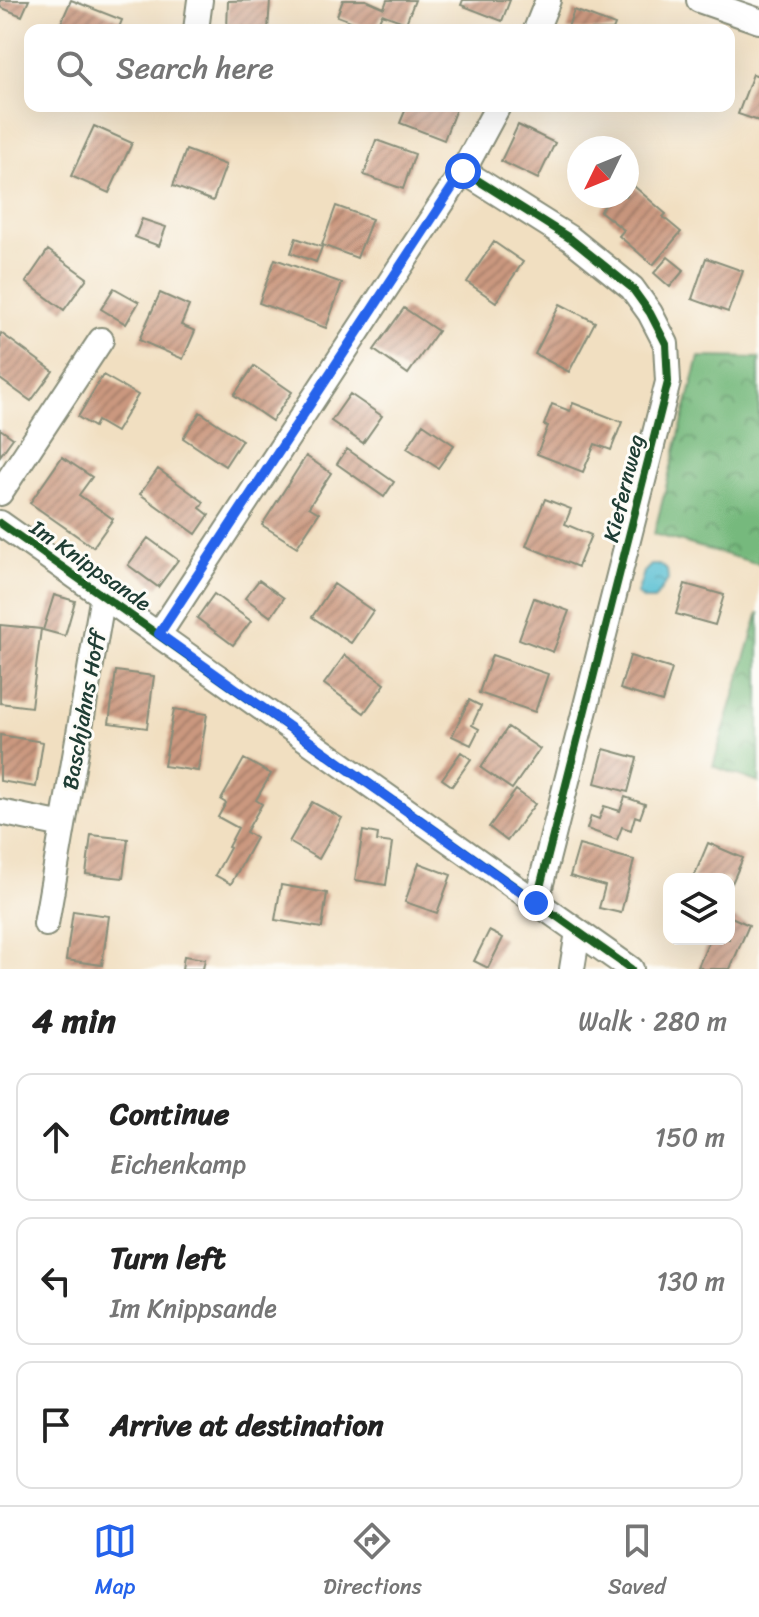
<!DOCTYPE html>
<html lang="en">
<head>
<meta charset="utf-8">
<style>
  :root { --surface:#fff; --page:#f2f2f2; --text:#222; --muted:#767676; --line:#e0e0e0; --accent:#2563eb }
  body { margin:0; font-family:Sriracha,sans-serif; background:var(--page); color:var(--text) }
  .controls { position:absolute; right:24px; bottom:24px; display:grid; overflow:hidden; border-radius:16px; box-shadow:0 8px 32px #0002 }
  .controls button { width:72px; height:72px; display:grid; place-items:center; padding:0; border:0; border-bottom:2px solid var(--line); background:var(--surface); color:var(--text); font:40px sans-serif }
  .compass { position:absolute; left:567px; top:136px; width:72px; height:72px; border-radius:50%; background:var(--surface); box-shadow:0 8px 32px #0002; rotate:227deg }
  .stop { position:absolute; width:24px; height:24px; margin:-18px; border:6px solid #2563eb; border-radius:50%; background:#fff }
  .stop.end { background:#2563eb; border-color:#fff; box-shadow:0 2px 8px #0008 }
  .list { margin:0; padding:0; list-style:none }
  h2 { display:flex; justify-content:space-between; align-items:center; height:104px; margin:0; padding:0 32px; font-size:34px }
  h2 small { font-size:26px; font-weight:400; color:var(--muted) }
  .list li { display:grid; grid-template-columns:52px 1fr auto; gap:24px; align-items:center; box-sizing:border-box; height:128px; margin:0 16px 16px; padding:0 16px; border:2px solid var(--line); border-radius:16px }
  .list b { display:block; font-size:30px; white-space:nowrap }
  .list p { margin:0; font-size:26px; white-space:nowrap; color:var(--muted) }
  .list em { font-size:26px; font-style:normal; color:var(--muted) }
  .icon { flex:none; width:44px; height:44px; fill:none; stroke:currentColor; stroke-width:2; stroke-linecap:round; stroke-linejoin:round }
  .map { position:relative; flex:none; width:759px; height:969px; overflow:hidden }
  .search { position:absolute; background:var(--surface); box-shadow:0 8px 32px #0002; left:24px; right:24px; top:24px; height:88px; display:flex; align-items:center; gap:20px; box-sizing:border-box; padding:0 28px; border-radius:16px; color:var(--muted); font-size:30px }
  .sheet { height:536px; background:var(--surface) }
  nav { display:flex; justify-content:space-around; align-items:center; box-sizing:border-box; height:112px; border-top:2px solid var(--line); background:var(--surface); font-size:22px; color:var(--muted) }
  nav a { display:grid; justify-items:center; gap:4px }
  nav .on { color:var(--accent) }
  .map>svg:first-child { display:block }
</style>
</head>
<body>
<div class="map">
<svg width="759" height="969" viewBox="0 0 759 969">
  <defs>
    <pattern id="forest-crowns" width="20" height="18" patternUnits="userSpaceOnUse" patternTransform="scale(2)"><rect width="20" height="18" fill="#76b97d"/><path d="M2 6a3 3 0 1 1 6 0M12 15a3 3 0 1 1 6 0" fill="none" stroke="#609867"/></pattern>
    <pattern id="water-ripples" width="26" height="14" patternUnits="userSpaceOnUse" patternTransform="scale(2)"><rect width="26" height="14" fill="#55bed2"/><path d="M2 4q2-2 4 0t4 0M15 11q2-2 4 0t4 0" fill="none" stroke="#469cab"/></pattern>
    <pattern id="building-hatch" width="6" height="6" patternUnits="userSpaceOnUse" patternTransform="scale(2)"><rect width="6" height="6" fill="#cb987f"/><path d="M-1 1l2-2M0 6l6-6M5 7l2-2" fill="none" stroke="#a47d69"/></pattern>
  </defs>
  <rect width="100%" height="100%" fill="#fdfcf7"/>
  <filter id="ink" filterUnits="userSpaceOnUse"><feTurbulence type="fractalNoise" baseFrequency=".0125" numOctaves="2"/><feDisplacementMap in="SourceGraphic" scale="16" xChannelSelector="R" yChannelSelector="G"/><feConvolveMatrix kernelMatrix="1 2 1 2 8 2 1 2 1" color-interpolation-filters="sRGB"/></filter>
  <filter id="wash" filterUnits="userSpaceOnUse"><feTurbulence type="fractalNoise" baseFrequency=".006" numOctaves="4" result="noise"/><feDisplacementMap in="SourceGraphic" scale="32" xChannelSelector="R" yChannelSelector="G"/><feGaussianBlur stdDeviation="1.8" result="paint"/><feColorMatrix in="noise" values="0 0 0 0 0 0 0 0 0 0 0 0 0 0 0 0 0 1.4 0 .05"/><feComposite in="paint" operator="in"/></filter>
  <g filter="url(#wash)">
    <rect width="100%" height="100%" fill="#f1dfc1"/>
    <path fill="url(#forest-crowns)" stroke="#4a7b58" stroke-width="2" d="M 699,357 L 759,358 L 759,564 L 654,534 Z
      M 759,612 L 759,783 L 713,766 Z"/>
    <path fill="url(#water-ripples)" stroke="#3a7e83" stroke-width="2" d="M 651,565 L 659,565 L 667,570 L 668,580 L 654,600 L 644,600 L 637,594 L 644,572 Z"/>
    <g id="blocks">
      <path fill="url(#building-hatch)" d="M 0,0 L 29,0 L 22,16 L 0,7 Z
        M 71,0 L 122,20 L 118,30 L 58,30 Z
        M 270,0 L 268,30 L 227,30 L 228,1 Z
        M 343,0 L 366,0 L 384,8 L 387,0 L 415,0 L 406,23 L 382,14 L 375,30 L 337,16 Z
        M 463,0 L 510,0 L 502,21 L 461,5 Z
        M 574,10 L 615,25 L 613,30 L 567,30 Z
        M 753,74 L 759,76 L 759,121 L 738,114 Z
        M 407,106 L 457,106 L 444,140 L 400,123 Z
        M 518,125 L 555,143 L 538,179 L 501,161 Z
        M 94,126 L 132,143 L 109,193 L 71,176 Z
        M 376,140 L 415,154 L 403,189 L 364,175 Z
        M 186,150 L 226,165 L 213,201 L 173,186 Z
        M 627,180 L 666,214 L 663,217 L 681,232 L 653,265 L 619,236 L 624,230 L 600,211 L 613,196 L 627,196 Z
        M 336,206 L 372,219 L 357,258 L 322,245 Z
        M 142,219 L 166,227 L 159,246 L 135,237 Z
        M 296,238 L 322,247 L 316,262 L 291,253 Z
        M 494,242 L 523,262 L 496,302 L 467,282 Z
        M 48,250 L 87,278 L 64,310 L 26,282 Z
        M 668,257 L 684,270 L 670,287 L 654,273 Z
        M 706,258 L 743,271 L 728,312 L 692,299 Z
        M 275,259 L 342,283 L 326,328 L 259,303 Z
        M 114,288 L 139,302 L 126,324 L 101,309 Z
        M 160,293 L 189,306 L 181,325 L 195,331 L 183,359 L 139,340 Z
        M 560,304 L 595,322 L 569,372 L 535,354 Z
        M 404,308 L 438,331 L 408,374 L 374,350 Z
        M 1,333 L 53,371 L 31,401 L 0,379 L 0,335 Z
        M 254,366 L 292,392 L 272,421 L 234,395 Z
        M 103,375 L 138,395 L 116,432 L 97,421 L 94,427 L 78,417 Z
        M 350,394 L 382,416 L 363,443 L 331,421 Z
        M 573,403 L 622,422 L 611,450 L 595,444 L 583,472 L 537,454 L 548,426 L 544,425 L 552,404 L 570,411 Z
        M 200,412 L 242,440 L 225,466 L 183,438 Z
        M 423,424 L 454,445 L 438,468 L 407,448 Z
        M 0,429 L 13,438 L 0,456 Z
        M 347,449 L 394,482 L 384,497 L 337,464 Z
        M 306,456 L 331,473 L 309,507 L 319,513 L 297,547 L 262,525 Z
        M 62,457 L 92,477 L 79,495 L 113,519 L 93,547 L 30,503 Z
        M 158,469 L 204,502 L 200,508 L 209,515 L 196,534 L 140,494 Z
        M 545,499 L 571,509 L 565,524 L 591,535 L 578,567 L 526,546 Z
        M 148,538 L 178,560 L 158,587 L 128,565 Z
        M 259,580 L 284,598 L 271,617 L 245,598 Z
        M 334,584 L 373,611 L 351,643 L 312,617 Z
        M 685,584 L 724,595 L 715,625 L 676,614 Z
        M 214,594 L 251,621 L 233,645 L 197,618 Z
        M 54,595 L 75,601 L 65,636 L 43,630 Z
        M 534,598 L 569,611 L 553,652 L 519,639 Z
        M 0,625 L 41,629 L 31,707 L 0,703 Z
        M 345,655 L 385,684 L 364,713 L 324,684 Z
        M 492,655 L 548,674 L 535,712 L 479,693 Z
        M 630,656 L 672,669 L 662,702 L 620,689 Z
        M 116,671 L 154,676 L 147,728 L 109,723 Z
        M 469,700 L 481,706 L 472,725 L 479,729 L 471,745 L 452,736 Z
        M 174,709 L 207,714 L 198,771 L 164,766 Z
        M 508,727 L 540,749 L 512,789 L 481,768 Z
        M 0,735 L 43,742 L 36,787 L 0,781 Z
        M 604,749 L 637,758 L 628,792 L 595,783 Z
        M 461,752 L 471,759 L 452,786 L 442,779 Z
        M 244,759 L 271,774 L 256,800 L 262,804 L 246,832 L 256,838 L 231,884 L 215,875 L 230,848 L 228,847 L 238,828 L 218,817 L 226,803 L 221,800 Z
        M 516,790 L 535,804 L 507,841 L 489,827 Z
        M 625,797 L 645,804 L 640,818 L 635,816 L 631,830 L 622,827 L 617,840 L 587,829 L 591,816 L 599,819 L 604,806 L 620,811 Z
        M 312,802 L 342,818 L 319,859 L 289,842 Z
        M 363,831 L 378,834 L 377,841 L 392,843 L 386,885 L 355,880 Z
        M 91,835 L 128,839 L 123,878 L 86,874 Z
        M 708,843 L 743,858 L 729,890 L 729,879 L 693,879 Z
        M 579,845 L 634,860 L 621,913 L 599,908 L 605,886 L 570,876 Z
        M 419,863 L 451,875 L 437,913 L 405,902 Z
        M 281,885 L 327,893 L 322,928 L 275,920 Z
        M 73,911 L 109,916 L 102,965 L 66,960 Z
        M 729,916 L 749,925 L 730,969 L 704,969 L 698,967 L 710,939 L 729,939 Z
        M 489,931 L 503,938 L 488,968 L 474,961 Z
        M 184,956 L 205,959 L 203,969 L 182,969 Z"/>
    </g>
  </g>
  <g filter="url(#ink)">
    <use href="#blocks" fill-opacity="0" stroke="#888e7a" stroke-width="2"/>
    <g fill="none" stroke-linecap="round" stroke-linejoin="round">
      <defs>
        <path id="minor" d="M 699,0 L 759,21
          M 196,30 L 200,0
          M 536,30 L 548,0
          M 463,171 L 571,239 L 632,288 L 650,313 L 666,344 L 668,382 L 536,903
          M 0,493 L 101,340
          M 0,523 L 631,969
          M 159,634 L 463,171 L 498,106
          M 0,812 L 63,825
          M 46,924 L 103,595
          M 572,969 L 578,932"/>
      </defs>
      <use href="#minor" stroke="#888e7a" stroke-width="28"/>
      <use href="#minor" stroke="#fff" stroke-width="24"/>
      <defs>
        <path id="cycleway" d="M 463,171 L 571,239 L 632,288 L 650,313 L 666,344 L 668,382 L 536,903
          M 0,523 L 631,969"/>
      </defs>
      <use href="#cycleway" stroke="#fdfcf7" stroke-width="13"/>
      <use href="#cycleway" stroke="#1b5e20" stroke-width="8"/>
    </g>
  </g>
  <g fill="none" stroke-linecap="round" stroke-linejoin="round" filter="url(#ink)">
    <path stroke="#2563eb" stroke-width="10" d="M 463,171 L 159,634 L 536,903"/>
  </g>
  <g text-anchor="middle" stroke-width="6" stroke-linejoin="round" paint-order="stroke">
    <g font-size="22" fill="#1f3d34" stroke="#fdfcf7">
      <text transform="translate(623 488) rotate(-76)" y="8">Kiefernweg</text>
      <text transform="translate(91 565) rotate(35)" y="8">Im Knippsande</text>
      <text transform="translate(83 710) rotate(-80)" y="8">Baschjahns Hoff</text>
    </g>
  </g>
</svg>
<div class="controls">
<button><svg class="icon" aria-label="layers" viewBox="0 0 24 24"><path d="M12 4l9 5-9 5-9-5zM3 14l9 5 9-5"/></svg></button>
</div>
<svg class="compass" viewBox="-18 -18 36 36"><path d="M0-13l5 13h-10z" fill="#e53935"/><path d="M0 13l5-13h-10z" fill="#767676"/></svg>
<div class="stop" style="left:463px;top:171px"></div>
<div class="stop end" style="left:536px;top:903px"></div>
<div class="search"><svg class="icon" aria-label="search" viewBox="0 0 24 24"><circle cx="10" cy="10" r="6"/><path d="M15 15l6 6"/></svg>Search here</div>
</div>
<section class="sheet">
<h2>4 min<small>Walk · 280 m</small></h2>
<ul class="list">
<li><svg class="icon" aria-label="ahead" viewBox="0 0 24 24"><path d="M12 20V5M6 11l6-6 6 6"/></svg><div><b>Continue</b><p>Eichenkamp</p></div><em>150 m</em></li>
<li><svg class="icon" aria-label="left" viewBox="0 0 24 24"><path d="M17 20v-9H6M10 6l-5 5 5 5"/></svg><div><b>Turn left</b><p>Im Knippsande</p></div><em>130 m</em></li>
<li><svg class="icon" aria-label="arrive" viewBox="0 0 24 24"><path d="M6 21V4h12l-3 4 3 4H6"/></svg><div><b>Arrive at destination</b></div></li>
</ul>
</section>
<nav>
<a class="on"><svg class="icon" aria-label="map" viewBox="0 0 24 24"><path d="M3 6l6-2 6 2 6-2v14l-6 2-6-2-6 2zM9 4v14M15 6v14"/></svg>Map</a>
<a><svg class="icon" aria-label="directions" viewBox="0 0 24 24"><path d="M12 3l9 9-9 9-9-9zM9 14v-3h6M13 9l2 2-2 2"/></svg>Directions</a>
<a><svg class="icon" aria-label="saved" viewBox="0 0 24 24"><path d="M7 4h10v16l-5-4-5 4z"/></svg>Saved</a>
</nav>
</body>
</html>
